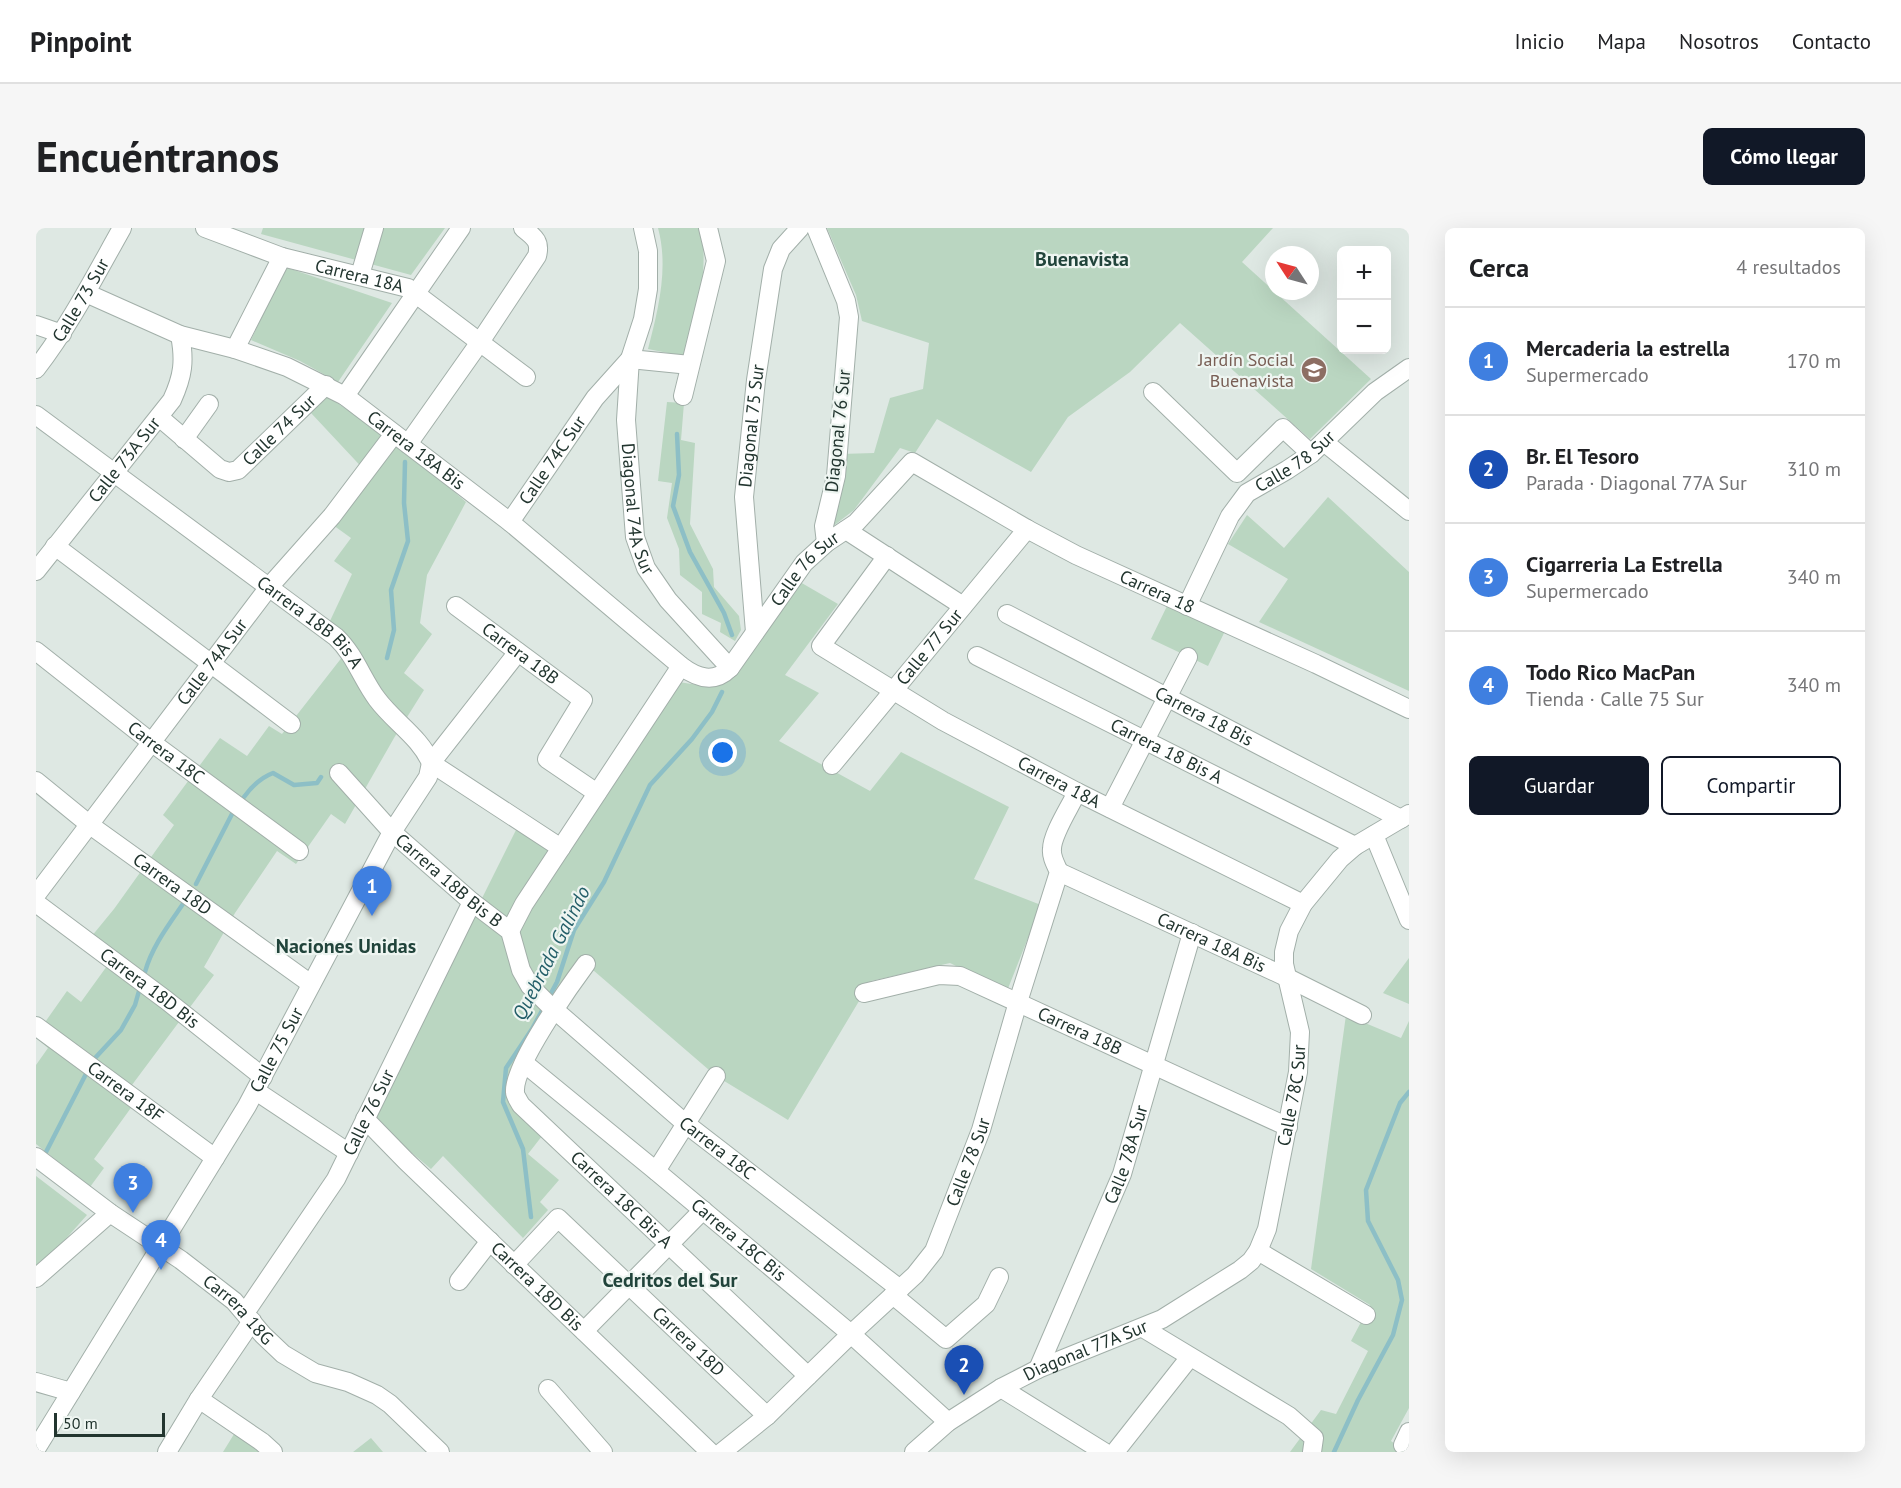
<!DOCTYPE html>
<html lang="es">
<head>
<meta charset="utf-8">
<style>
  :root { --surface:#fff; --page:#f6f6f6; --text:#202124; --muted:#757577; --line:#e0e0e0; --accent:#111827 }
  body { margin:0; font-family:"PT Sans",sans-serif; background:var(--page); color:var(--text) }
  .controls { position:absolute; right:18px; top:18px; display:grid; overflow:hidden; border-radius:9px; box-shadow:0 6px 24px #0002 }
  .controls button { width:54px; height:54px; display:grid; place-items:center; padding:0; border:0; border-bottom:2px solid var(--line); background:var(--surface); color:var(--text); font:30px sans-serif }
  .compass { position:absolute; left:1229px; top:18px; width:54px; height:54px; border-radius:50%; background:var(--surface); box-shadow:0 6px 24px #0002; rotate:306deg }
  .scale { position:absolute; left:18px; bottom:15px; width:111px; box-sizing:border-box; padding-left:6px; border:3px solid #22352f; border-top:0; font-size:16px; line-height:21px; white-space:nowrap; color:#22352f; -webkit-text-stroke:4px #eef5f1; paint-order:stroke }
  .you { position:absolute; left:687px; top:525px; width:21px; height:21px; margin:-15px; border:4px solid #fff; border-radius:50%; background:#1a73e8; box-shadow:0 0 0 9px #1a73e833 }
  .badge { display:grid; place-items:center; width:39px; height:39px; border-radius:50%; background:var(--accent); color:#fff; font-size:20px; font-weight:700 }
  .pin { position:absolute; translate:-50% -50px; filter:drop-shadow(0 2px 3px #0008) }
  .pin::after { content:''; position:absolute; top:32px; width:21px; height:18px; background:inherit; clip-path:polygon(0 0,100% 0,50% 100%) }
  .list { margin:0; padding:0; list-style:none }
  h2 { display:flex; justify-content:space-between; align-items:center; height:78px; margin:0; padding:0 24px; font-size:26px }
  h2 small { font-size:20px; font-weight:400; color:var(--muted) }
  .list li { display:grid; grid-template-columns:39px 1fr auto; gap:18px; align-items:center; box-sizing:border-box; height:108px; padding:0 24px; border-top:2px solid var(--line) }
  .list b { display:block; font-size:22px; white-space:nowrap }
  .list p { margin:0; font-size:20px; white-space:nowrap; color:var(--muted) }
  .list em { font-size:20px; font-style:normal; color:var(--muted) }
  .actions { display:flex; gap:12px; padding:18px 24px }
  .actions a { flex:1; padding:14px 0; border:2px solid var(--accent); border-radius:9px; text-align:center; font-size:21px; color:var(--accent) }
  .actions .main { background:var(--accent); color:#fff }
  .map { position:relative; flex:none; width:1373px; height:1224px; overflow:hidden; border-radius:9px }
  header { display:flex; align-items:center; gap:36px; box-sizing:border-box; height:84px; padding:0 30px; background:var(--surface); border-bottom:2px solid var(--line) }
  header strong { font-size:28px }
  nav { display:flex; gap:33px; margin-inline-start:auto; font-size:21px }
  .intro { display:flex; align-items:center; justify-content:space-between; box-sizing:border-box; height:144px; padding:0 36px }
  h1 { margin:0; font-size:42px }
  .button { padding:15px 27px; border-radius:9px; background:var(--accent); color:#fff; font-size:21px; font-weight:700 }
  main { display:flex; gap:36px; padding:0 36px }
  aside { flex:1; background:var(--surface); border-radius:9px; box-shadow:0 6px 24px #0002 }
  .map>svg:first-child { display:block }
</style>
</head>
<body>
<header>
<strong>Pinpoint</strong>
<nav><a>Inicio</a><a>Mapa</a><a>Nosotros</a><a>Contacto</a></nav>
</header>
<div class="intro"><h1>Encuéntranos</h1><a class="button">Cómo llegar</a></div>
<main>
<div class="map">
<svg width="1373" height="1224" viewBox="0 0 1373 1224">
  <rect width="100%" height="100%" fill="#dee8e3"/>
  <path fill="#bad6c1" d="M 227,0 L 409,0 L 375,47 L 225,6 Z
    M 622,0 L 665,0 C 673,44 661,86 652,129 L 612,121 C 622,82 633,40 622,0 Z
    M 791,0 L 1237,0 L 1206,34 L 1335,151 L 1274,211 L 1144,95 L 1094,144 L 1032,189 L 995,244 L 901,191 L 879,225 L 864,220 L 818,282 L 796,299 L 805,226 L 838,225 L 854,170 L 887,161 L 893,115 L 826,93 L 820,67 Z
    M 249,39 L 356,75 L 302,154 L 264,133 L 215,112 Z
    M 289,167 L 359,213 L 430,274 L 391,347 L 384,395 L 396,406 L 368,445 L 388,462 L 358,510 L 309,596 L 295,586 L 260,636 L 241,623 L 199,685 L 168,739 L 178,747 L 87,869 L 97,877 L 58,931 L 68,940 L 54,959 L 0,916 L 0,837 L 12,820 L 0,810 L 0,807 L 31,763 L 45,774 L 71,738 L 46,720 L 78,681 L 138,597 L 127,587 L 184,510 L 211,528 L 233,498 L 246,506 L 307,428 L 286,410 L 316,346 L 298,333 L 315,310 L 297,297 L 333,247 L 275,185 Z
    M 631,174 L 648,175 L 645,212 L 659,215 L 654,296 L 677,341 L 678,359 L 703,388 L 705,402 L 699,413 L 684,404 L 685,395 L 666,386 L 666,364 L 644,347 L 643,321 L 631,290 L 636,255 L 622,253 Z
    M 1292,269 L 1373,344 L 1373,463 L 1223,394 L 1252,351 L 1192,316 L 1211,287 L 1248,320 Z
    M 764,354 L 802,376 L 749,447 L 783,465 L 743,513 L 834,563 L 865,524 L 973,579 L 938,651 L 1005,677 L 971,763 L 914,735 L 835,753 L 752,892 L 680,848 L 550,736 L 510,786 L 479,880 L 506,908 L 492,926 L 523,952 L 504,974 L 512,982 L 487,1010 L 407,928 L 395,941 L 336,891 L 483,596 L 526,624 L 643,454 L 668,458 Z
    M 1132,376 L 1189,403 L 1172,438 L 1115,411 Z
    M 1373,730 L 1373,776 L 1347,765 Z
    M 1310,787 L 1365,810 L 1373,793 L 1373,1180 L 1355,1213 L 1370,1224 L 1254,1224 L 1285,1182 L 1300,1186 L 1332,1123 L 1315,1113 L 1334,1077 L 1275,1041 Z
    M 0,948 L 51,987 L 10,1033 L 0,1042 Z
    M 203,1198 L 237,1224 L 187,1224 Z
    M 335,1210 L 347,1224 L 317,1224 Z"/>
  <g fill="none" stroke-linecap="round" stroke-linejoin="round">
    <path stroke="#8dbfc6" stroke-width="4.5" d="M 641,206 L 643,247 L 637,278 L 654,324 L 688,385 L 696,407
      M 351,430 L 358,402 L 355,362 L 372,313 L 368,275 L 369,234
      M 208,569 C 216,558 224,550 237,545 L 258,557 L 281,555 L 285,549
      M 160,656 L 196,586
      M 109,744 C 116,718 134,695 149,673
      M 513,769 L 521,754 L 538,702 L 568,654 L 614,557 L 656,511 L 676,484 L 686,464
      M 60,829 L 85,802 L 99,777 L 103,763
      M 10,924 L 51,844
      M 495,989 L 487,921 L 467,874 L 470,840 L 496,801 L 508,779
      M 1298,1224 L 1322,1172 L 1357,1107 L 1366,1072 L 1362,1052 L 1332,993 L 1330,962 L 1364,875 L 1373,864"/>
    <defs>
      <g id="minor">
        <path id="s1" d="M 169,0 L 246,29 L 372,60 L 490,149"/>
        <path id="s2" d="M 607,0 L 612,23 L 612,61 L 607,91 L 594,131 L 590,192 L 599,309 L 610,340 L 632,372 L 694,440"/>
        <path d="M 780,0 L 810,73 L 813,89 L 800,248 L 788,298 L 790,315"/>
        <path d="M 324,47 L 338,0"/>
        <path id="s3" d="M 50,65 L 144,107 L 199,121 L 251,139 L 309,168 L 474,294 L 645,438 C 661,450 678,456 694,440 L 768,335 L 790,315 L 820,295 L 876,234 L 991,301 L 1040,327 L 1280,436 L 1373,481"/>
        <path d="M 0,97 L 26,106"/>
        <path d="M 199,121 L 246,29"/>
        <path id="s4" d="M 0,141 C 34,97 59,48 86,0"/>
        <path d="M 1117,164 L 1201,245 L 1247,200 L 1275,226"/>
        <path d="M 309,168 L 425,0"/>
        <path d="M 647,168 L 680,33 L 672,0"/>
        <path id="s5" d="M 0,187 L 300,409 C 319,427 326,451 341,471 C 358,494 384,509 395,535 L 525,620"/>
        <path id="s6" d="M 123,189 L 184,241 L 193,244 L 202,242 L 290,157"/>
        <path d="M 148,211 L 173,176"/>
        <path d="M 1288,214 L 1373,283"/>
        <path d="M 372,216 L 444,114 L 501,28 C 505,13 498,9 487,0"/>
        <path id="s7" d="M 474,294 L 559,170 L 594,131 L 654,137"/>
        <path d="M 810,302 L 927,378"/>
        <path d="M 19,318 L 255,496"/>
        <path id="s8" d="M 851,328 L 785,418 L 907,493 L 1041,564 L 1267,676"/>
        <path id="s9" d="M 0,343 L 136,172 C 147,148 149,133 144,107"/>
        <path id="s10" d="M 420,378 L 547,472 L 511,531 L 561,565"/>
        <path id="s11" d="M 1151,378 L 1194,288 L 1211,265 L 1251,242 L 1275,226 L 1339,164 L 1373,140"/>
        <path id="s12" d="M 971,386 L 1365,591"/>
        <path id="s13" d="M 719,404 L 708,269 L 720,152 L 737,41 L 745,21 L 764,0"/>
        <path id="s14" d="M 0,423 L 115,514 L 263,623"/>
        <path id="s15" d="M 941,428 L 1319,618"/>
        <path id="s16" d="M 796,537 L 991,301"/>
        <path id="s17" d="M 303,545 L 356,604 L 436,674 L 474,703 L 485,742 L 494,758 L 513,777 L 650,896 L 864,1061"/>
        <path id="s18" d="M 0,553 L 54,597 L 275,756"/>
        <path d="M 1074,580 L 1152,429"/>
        <path d="M 1338,607 L 1373,692"/>
        <path id="s19" d="M 1023,644 L 1250,749 L 1326,787"/>
        <path id="s20" d="M 0,667 L 233,359 L 296,288 L 358,206"/>
        <path id="s21" d="M 0,675 L 130,772 L 227,849"/>
        <path d="M 474,703 L 488,676 L 645,438"/>
        <path id="s22" d="M 550,736 C 533,759 477,838 479,864 C 479,868 483,873 485,877 L 772,1148"/>
        <path id="s23" d="M 828,765 L 903,747 L 924,748 L 1252,899"/>
        <path id="s24" d="M 0,798 L 179,930"/>
        <path id="s25" d="M 488,835 L 620,943 L 815,1106 L 912,1194"/>
        <path d="M 220,863 L 313,925"/>
        <path id="s26" d="M 329,891 L 370,933 L 674,1224"/>
        <path id="s27" d="M 0,929 L 74,985 L 145,1032 L 198,1073 L 227,1107 L 247,1126 L 279,1145 L 312,1154 L 341,1167 L 354,1176 L 404,1224"/>
        <path d="M 620,943 L 680,848"/>
        <path d="M 1222,1023 L 1330,1087"/>
        <path id="s28" d="M 478,1037 L 522,990 L 731,1188"/>
        <path d="M 0,1050 L 74,985"/>
        <path d="M 423,1053 L 454,1013"/>
        <path d="M 857,1067 L 910,1111 L 950,1076 L 963,1049"/>
        <path id="s29" d="M 209,1085 L 300,951 L 436,674"/>
        <path d="M 1107,1100 L 1253,1188 L 1278,1210 L 1276,1224"/>
        <path d="M 548,1103 L 667,982"/>
        <path id="s30" d="M 1002,1141 L 1086,946 L 1156,705"/>
        <path d="M 0,1154 L 35,1164"/>
        <path d="M 965,1160 L 1068,1224"/>
        <path d="M 512,1161 L 567,1224"/>
        <path d="M 163,1171 L 226,1214 L 237,1224"/>
        <path d="M 1373,1204 L 1367,1217 L 1373,1221"/>
        <path id="s31" d="M 0,1221 L 211,878 L 356,604 L 392,549 L 395,535 L 482,424"/>
        <path d="M 131,1224 L 163,1171 L 216,1093"/>
        <path id="s32" d="M 686,1224 L 731,1188 L 815,1106 L 879,1047 L 898,1023 L 945,902 L 982,774 L 1023,644 C 1020,637 1015,629 1016,621 C 1016,606 1034,579 1041,564"/>
        <path id="s33" d="M 878,1224 L 912,1194 L 965,1160 L 1002,1141 L 1126,1091 L 1204,1042 L 1215,1033 L 1222,1023 L 1231,1001 L 1262,844 L 1264,804 L 1248,736 L 1248,724 L 1253,703 L 1267,676 L 1304,631 L 1319,618 L 1373,586"/>
        <path d="M 1079,1224 L 1154,1129"/>
      </g>
    </defs>
    <use href="#minor" stroke="#a2afa9" stroke-width="20"/>
    <use href="#minor" stroke="#fff" stroke-width="18"/>
  </g>
  <defs>
    <symbol id="school-disc" viewBox="-11 -11 22 22"><circle r="9.5" fill="#8d6e63" stroke="#eef5f1"/><path d="M0-5L7-2L0 1L-7-2ZM-4 1L0 2.5L4 1V4Q0 6-4 4Z" fill="#fff"/></symbol>
  </defs>
  <g fill-rule="evenodd">
    <use href="#school-disc" x="1263" y="127" width="30" height="30"/>
  </g>
  <g text-anchor="middle" stroke-width="4.5" stroke-linejoin="round" paint-order="stroke">
    <g font-size="18" fill="#22352f" stroke="#eef5f1">
      <text dy="6" stroke="none"><textPath href="#s1" startOffset="162">Carrera 18A</textPath></text>
      <text dy="6" stroke="none"><textPath href="#s4" startOffset="82">Calle 73 Sur</textPath></text>
      <text dy="6" stroke="none"><textPath href="#s13" startOffset="207">Diagonal 75 Sur</textPath></text>
      <text dy="6" stroke="none"><textPath href="#s6" startOffset="156">Calle 74 Sur</textPath></text>
      <text transform="translate(802 203) rotate(-84)" y="6">Diagonal 76 Sur</text>
      <text dy="6" stroke="none"><textPath href="#s3" startOffset="369">Carrera 18A Bis</textPath></text>
      <text dy="6" stroke="none"><textPath href="#s9" startOffset="142">Calle 73A Sur</textPath></text>
      <text dy="6" stroke="none"><textPath href="#s7" startOffset="75">Calle 74C Sur</textPath></text>
      <text dy="6" stroke="none"><textPath href="#s11" startOffset="186">Calle 78 Sur</textPath></text>
      <text dy="6" stroke="none"><textPath href="#s2" startOffset="285">Diagonal 74A Sur</textPath></text>
      <text dy="6" stroke="none"><textPath href="#s3" startOffset="890">Calle 76 Sur</textPath></text>
      <text dy="6" stroke="none"><textPath href="#s3" startOffset="1320">Carrera 18</textPath></text>
      <text dy="6" stroke="none"><textPath href="#s5" startOffset="344">Carrera 18B Bis A</textPath></text>
      <text dy="6" stroke="none"><textPath href="#s16" startOffset="153">Calle 77 Sur</textPath></text>
      <text dy="6" stroke="none"><textPath href="#s10" startOffset="80">Carrera 18B</textPath></text>
      <text dy="6" stroke="none"><textPath href="#s20" startOffset="292">Calle 74A Sur</textPath></text>
      <text dy="6" stroke="none"><textPath href="#s12" startOffset="222">Carrera 18 Bis</textPath></text>
      <text dy="6" stroke="none"><textPath href="#s15" startOffset="212">Carrera 18 Bis A</textPath></text>
      <text dy="6" stroke="none"><textPath href="#s14" startOffset="165">Carrera 18C</textPath></text>
      <text dy="6" stroke="none"><textPath href="#s8" startOffset="386">Carrera 18A</textPath></text>
      <text dy="6" stroke="none"><textPath href="#s17" startOffset="154">Carrera 18B Bis B</textPath></text>
      <text dy="6" stroke="none"><textPath href="#s18" startOffset="171">Carrera 18D</textPath></text>
      <text dy="6" stroke="none"><textPath href="#s19" startOffset="168">Carrera 18A Bis</textPath></text>
      <text dy="6" stroke="none"><textPath href="#s21" startOffset="142">Carrera 18D Bis</textPath></text>
      <text dy="6" stroke="none"><textPath href="#s23" startOffset="230">Carrera 18B</textPath></text>
      <text dy="6" stroke="none"><textPath href="#s31" startOffset="466">Calle 75 Sur</textPath></text>
      <text dy="6" stroke="none"><textPath href="#s24" startOffset="111">Carrera 18F</textPath></text>
      <text dy="6" stroke="none"><textPath href="#s33" startOffset="562">Calle 78C Sur</textPath></text>
      <text dy="6" stroke="none"><textPath href="#s29" startOffset="236">Calle 76 Sur</textPath></text>
      <text dy="6" stroke="none"><textPath href="#s17" startOffset="540">Carrera 18C</textPath></text>
      <text dy="6" stroke="none"><textPath href="#s30" startOffset="232">Calle 78A Sur</textPath></text>
      <text dy="6" stroke="none"><textPath href="#s32" startOffset="388">Calle 78 Sur</textPath></text>
      <text dy="6" stroke="none"><textPath href="#s22" startOffset="300">Carrera 18C Bis A</textPath></text>
      <text dy="6" stroke="none"><textPath href="#s25" startOffset="278">Carrera 18C Bis</textPath></text>
      <text dy="6" stroke="none"><textPath href="#s26" startOffset="240">Carrera 18D Bis</textPath></text>
      <text dy="6" stroke="none"><textPath href="#s27" startOffset="254">Carrera 18G</textPath></text>
      <text dy="6" stroke="none"><textPath href="#s28" startOffset="244">Carrera 18D</textPath></text>
      <text dy="6" stroke="none"><textPath href="#s33" startOffset="201">Diagonal 77A Sur</textPath></text>
    </g>
    <g font-size="18" fill="#785e54" stroke="#eef5f1" text-anchor="end">
      <text x="1258" y="138">Jardín Social<tspan x="1258" dy="21">Buenavista</tspan></text>
    </g>
    <g font-size="20" font-weight="bold" fill="#21443b" stroke="#eef5f1">
      <text x="1046" y="38">Buenavista</text>
      <text x="310" y="725">Naciones Unidas</text>
      <text x="634" y="1059">Cedritos del Sur</text>
    </g>
    <g font-size="20" font-style="italic" fill="#245f69" stroke="#eef5f1">
      <text transform="translate(515 725) rotate(-63)" y="7">Quebrada Galindo</text>
    </g>
  </g>
</svg>
<div class="controls">
<button>+</button>
<button>−</button>
</div>
<svg class="compass" viewBox="-18 -18 36 36"><path d="M0-13l5 13h-10z" fill="#e53935"/><path d="M0 13l5-13h-10z" fill="#757577"/></svg>
<div class="scale">50 m</div>
<div class="you"></div>
<div class="pin badge" style="left:336px;top:688px;background:#3f7fe0">1</div>
<div class="pin badge" style="left:928px;top:1167px;background:#1a4fb4">2</div>
<div class="pin badge" style="left:97px;top:985px;background:#3f7fe0">3</div>
<div class="pin badge" style="left:125px;top:1042px;background:#3f7fe0">4</div>
</div>
<aside>
<h2>Cerca<small>4 resultados</small></h2>
<ul class="list">
<li><span class="badge" style="background:#3f7fe0">1</span><div><b>Mercaderia la estrella</b><p>Supermercado</p></div><em>170 m</em></li>
<li><span class="badge" style="background:#1a4fb4">2</span><div><b>Br. El Tesoro</b><p>Parada · Diagonal 77A Sur</p></div><em>310 m</em></li>
<li><span class="badge" style="background:#3f7fe0">3</span><div><b>Cigarreria La Estrella</b><p>Supermercado</p></div><em>340 m</em></li>
<li><span class="badge" style="background:#3f7fe0">4</span><div><b>Todo Rico MacPan</b><p>Tienda · Calle 75 Sur</p></div><em>340 m</em></li>
</ul>
<div class="actions"><a class="main">Guardar</a><a>Compartir</a></div>
</aside>
</main>
</body>
</html>
